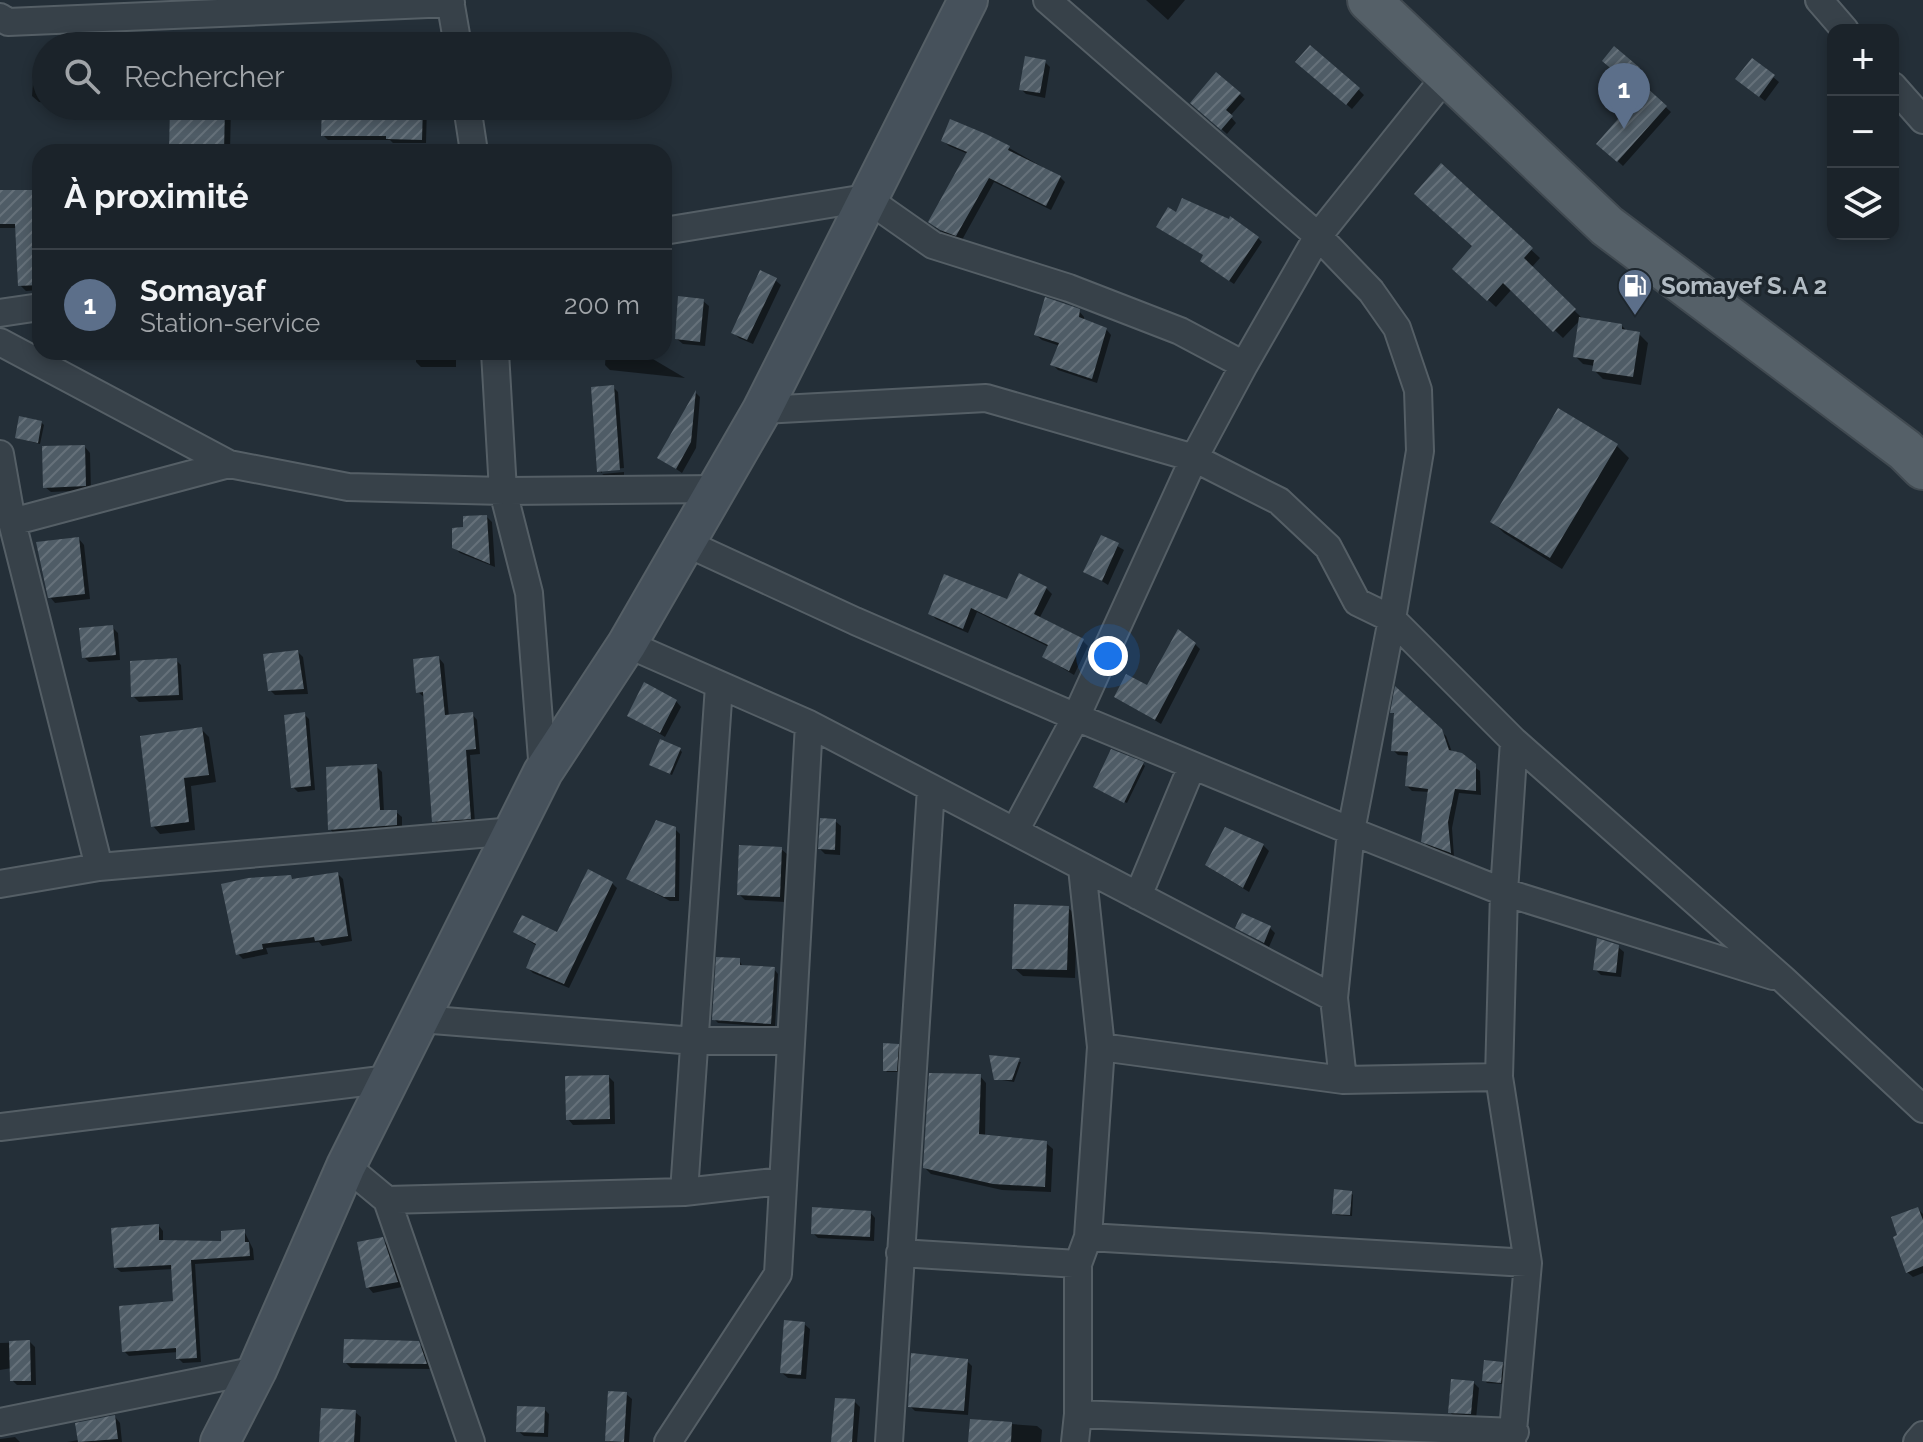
<!DOCTYPE html>
<html lang="fr">
<head>
<meta charset="utf-8">
<style>
  :root { --surface:#1b232a; --page:#242b32; --text:#f1f3f6; --muted:#a0a4a8; --line:#394047; --accent:#d93025 }
  body { margin:0; font-family:Raleway,sans-serif; background:var(--page); color:var(--text) }
  .controls { position:absolute; right:24px; top:24px; display:grid; overflow:hidden; border-radius:16px; box-shadow:0 4px 12px #0003 }
  .controls button { width:72px; height:72px; display:grid; place-items:center; padding:0; border:0; border-bottom:2px solid var(--line); background:var(--surface); color:var(--text); font:40px sans-serif }
  .you { position:absolute; left:1108px; top:656px; width:28px; height:28px; margin:-20px; border:6px solid #fff; border-radius:50%; background:#1a73e8; box-shadow:0 0 0 12px #1a73e833 }
  .badge { display:grid; place-items:center; width:52px; height:52px; border-radius:50%; background:var(--accent); color:#fff; font-size:26px; font-weight:700 }
  .pin { position:absolute; translate:-50% -66px; filter:drop-shadow(0 2px 4px #0008) }
  .pin::after { content:''; position:absolute; top:42px; width:28px; height:24px; background:inherit; clip-path:polygon(0 0,100% 0,50% 100%) }
  .list { margin:0; padding:0; list-style:none }
  h2 { display:flex; justify-content:space-between; align-items:center; height:104px; margin:0; padding:0 32px; font-size:34px }
  h2 small { font-size:26px; font-weight:400; color:var(--muted) }
  .list li { display:grid; grid-template-columns:52px 1fr auto; gap:24px; align-items:center; box-sizing:border-box; height:112px; padding:0 32px; border-top:2px solid var(--line) }
  .list b { display:block; font-size:30px; white-space:nowrap }
  .list p { margin:0; font-size:26px; white-space:nowrap; color:var(--muted) }
  .list em { font-size:26px; font-style:normal; color:var(--muted) }
  .icon { flex:none; width:44px; height:44px; fill:none; stroke:currentColor; stroke-width:2; stroke-linecap:round; stroke-linejoin:round }
  .map { position:relative; flex:none; width:1923px; height:1442px; overflow:hidden }
  .search { position:absolute; background:var(--surface); box-shadow:0 4px 12px #0003; left:32px; top:32px; width:640px; height:88px; display:flex; align-items:center; gap:20px; box-sizing:border-box; padding:0 28px; border-radius:44px; color:var(--muted); font-size:30px }
  .panel { position:absolute; background:var(--surface); box-shadow:0 4px 12px #0003; left:32px; top:144px; width:640px; height:216px; border-radius:24px }
  .map>svg:first-child { display:block }
</style>
</head>
<body>
<div class="map">
<svg width="1923" height="1442" viewBox="0 0 1923 1442">
  <defs>
    <pattern id="building-hatch" width="6" height="6" patternUnits="userSpaceOnUse" patternTransform="scale(2)"><rect width="6" height="6" fill="#4f5c66"/><path d="M-1 1l2-2M0 6l6-6M5 7l2-2" fill="none" stroke="#66717a"/></pattern>
  </defs>
  <rect width="100%" height="100%" fill="#242f38"/>
  <path fill="#0007" d="M 1146,0 L 1185,0 L 1168,20 Z
    M 1615,49 L 1640,71 L 1630,83 L 1605,61 Z
    M 1045,62 L 1050,67 L 1045,98 L 1026,94 L 1021,89 Z
    M 1303,67 L 1359,90 L 1364,95 L 1352,109 Z
    M 34,68 L 46,69 L 46,103 L 39,102 L 32,96 Z
    M 1773,77 L 1779,82 L 1765,101 L 1743,84 Z
    M 1647,90 L 1671,112 L 1623,166 L 1599,144 Z
    M 1239,94 L 1245,99 L 1230,116 L 1236,123 L 1227,134 L 1198,108 Z
    M 172,106 L 231,106 L 230,152 L 171,152 Z
    M 324,106 L 427,106 L 426,143 L 393,143 L 390,140 L 328,140 L 323,135 Z
    M 952,121 L 1009,148 L 1060,177 L 1065,182 L 1051,210 L 994,182 L 962,240 L 947,235 L 935,227 L 968,154 L 949,146 L 944,141 Z
    M 452,149 L 455,152 L 421,152 L 421,151 Z
    M 1441,166 L 1540,258 L 1531,268 L 1582,318 L 1563,338 L 1512,289 L 1496,307 L 1462,276 L 1474,247 Z
    M 0,192 L 40,192 L 40,290 L 26,291 L 20,285 L 17,228 L 0,228 Z
    M 1158,227 L 1258,238 L 1262,242 L 1234,284 L 1206,265 L 1205,256 Z
    M 775,280 L 781,285 L 753,344 L 739,338 L 733,332 Z
    M 703,301 L 709,306 L 705,346 L 683,344 L 677,339 Z
    M 1079,311 L 1084,317 L 1084,321 L 1106,329 L 1111,335 L 1097,383 L 1058,370 L 1053,365 L 1060,346 L 1042,340 L 1036,335 Z
    M 1622,326 L 1628,332 L 1639,334 L 1648,343 L 1641,385 L 1603,379 L 1594,370 L 1595,366 L 1583,364 L 1575,356 Z
    M 416,352 L 456,352 L 456,367 L 421,367 L 416,362 Z
    M 606,352 L 641,352 L 685,378 L 610,370 L 605,365 Z
    M 613,387 L 618,392 L 624,468 L 602,470 L 602,473 L 599,471 Z
    M 696,393 L 700,397 L 696,448 L 682,473 L 660,458 Z
    M 1559,410 L 1617,446 L 1629,458 L 1562,569 L 1504,533 L 1492,521 Z
    M 41,422 L 44,425 L 40,444 L 17,438 Z
    M 85,447 L 90,453 L 91,490 L 51,492 L 45,487 Z
    M 624,472 L 624,475 L 605,476 L 602,474 Z
    M 487,517 L 492,522 L 495,567 L 460,553 L 454,547 L 465,529 Z
    M 1102,537 L 1124,550 L 1108,585 L 1086,571 Z
    M 79,539 L 84,545 L 90,599 L 55,603 L 50,597 Z
    M 1046,588 L 1052,594 L 1039,619 L 1083,641 L 1088,646 L 1074,675 L 1044,657 L 1049,647 L 977,612 L 968,633 L 936,619 L 930,613 L 1008,602 Z
    M 112,627 L 118,633 L 120,660 L 89,662 L 84,657 Z
    M 1195,644 L 1200,649 L 1161,724 L 1117,697 L 1148,687 Z
    M 298,652 L 303,657 L 308,694 L 275,695 L 270,690 Z
    M 439,658 L 444,664 L 449,717 L 472,714 L 477,720 L 480,754 L 470,755 L 475,823 L 440,826 L 434,821 L 424,697 L 418,692 Z
    M 176,660 L 181,665 L 183,700 L 139,702 L 133,696 Z
    M 1397,690 L 1446,736 L 1452,752 L 1480,771 L 1481,795 L 1459,793 L 1452,828 L 1454,857 L 1428,846 L 1423,841 L 1430,792 L 1412,791 L 1407,786 L 1410,756 L 1398,755 L 1393,750 L 1396,716 L 1392,712 Z
    M 676,701 L 681,707 L 665,737 L 629,715 Z
    M 304,714 L 309,719 L 315,790 L 298,792 L 293,787 Z
    M 201,729 L 209,737 L 216,782 L 191,786 L 195,830 L 160,834 L 153,826 Z
    M 680,750 L 682,752 L 672,775 L 653,766 Z
    M 1143,764 L 1145,766 L 1127,803 L 1097,789 Z
    M 376,766 L 382,772 L 384,812 L 396,812 L 402,817 L 402,830 L 335,835 L 330,829 Z
    M 835,821 L 841,826 L 840,855 L 825,854 L 820,849 Z
    M 675,829 L 680,834 L 679,901 L 670,901 L 628,879 Z
    M 1263,845 L 1269,851 L 1249,892 L 1213,870 Z
    M 781,849 L 787,854 L 785,902 L 745,900 L 739,894 Z
    M 338,874 L 343,879 L 352,941 L 322,946 L 319,942 L 266,948 L 268,954 L 243,959 L 238,954 L 290,877 L 294,880 Z
    M 612,883 L 617,888 L 569,988 L 533,973 L 528,968 L 537,946 L 515,932 L 558,935 Z
    M 1068,908 L 1077,916 L 1075,978 L 1023,976 L 1014,968 Z
    M 1238,928 L 1270,928 L 1275,933 L 1269,947 Z
    M 1618,947 L 1624,952 L 1621,977 L 1601,975 L 1595,969 Z
    M 739,960 L 743,967 L 774,969 L 778,974 L 775,1027 L 718,1023 L 714,1019 Z
    M 898,1046 L 900,1048 L 898,1072 L 887,1072 L 885,1070 Z
    M 992,1058 L 1021,1062 L 1014,1082 L 996,1079 Z
    M 980,1076 L 986,1083 L 985,1137 L 1046,1143 L 1053,1149 L 1051,1192 L 1002,1190 L 931,1174 L 925,1168 Z
    M 609,1077 L 614,1082 L 615,1124 L 573,1125 L 568,1119 Z
    M 1351,1193 L 1353,1195 L 1352,1216 L 1336,1215 L 1334,1213 Z
    M 1918,1209 L 1923,1214 L 1923,1273 L 1913,1277 L 1907,1272 Z
    M 870,1212 L 875,1218 L 874,1241 L 818,1238 L 813,1233 Z
    M 159,1226 L 163,1231 L 163,1242 L 223,1243 L 244,1231 L 253,1249 L 254,1260 L 195,1264 L 201,1362 L 183,1363 L 178,1358 L 178,1352 L 129,1356 L 124,1351 L 175,1303 L 173,1269 L 121,1272 L 116,1268 Z
    M 382,1239 L 388,1245 L 402,1287 L 373,1293 L 368,1287 Z
    M 804,1324 L 810,1329 L 806,1379 L 788,1378 L 782,1373 Z
    M 30,1342 L 35,1347 L 36,1385 L 17,1385 L 12,1380 L 12,1368 L 0,1370 L 0,1343 Z
    M 418,1343 L 424,1349 L 431,1369 L 351,1368 L 345,1362 Z
    M 967,1361 L 972,1366 L 968,1415 L 915,1411 L 910,1406 Z
    M 1502,1364 L 1504,1366 L 1503,1384 L 1487,1383 L 1485,1381 Z
    M 1474,1383 L 1479,1388 L 1476,1419 L 1455,1418 L 1450,1412 Z
    M 626,1394 L 632,1399 L 629,1442 L 610,1442 L 607,1440 Z
    M 854,1401 L 860,1407 L 857,1442 L 833,1442 Z
    M 544,1409 L 549,1414 L 548,1437 L 524,1436 L 518,1431 Z
    M 355,1412 L 361,1417 L 360,1442 L 321,1442 Z
    M 115,1417 L 120,1423 L 122,1442 L 67,1442 L 79,1440 Z
    M 971,1421 L 1037,1426 L 1042,1430 L 1041,1442 L 970,1442 Z
    M 15,1437 L 20,1442 L 0,1442 L 0,1439 Z"/>
  <path fill="url(#building-hatch)" d="M 1310,45 L 1360,88 L 1346,105 L 1295,62 Z
    M 1614,46 L 1640,68 L 1627,82 L 1602,61 Z
    M 1025,56 L 1046,60 L 1040,93 L 1019,90 Z
    M 1752,58 L 1775,75 L 1759,97 L 1735,79 Z
    M 1216,72 L 1241,93 L 1226,110 L 1233,116 L 1221,130 L 1190,103 Z
    M 1646,87 L 1667,106 L 1617,162 L 1596,144 Z
    M 170,106 L 225,106 L 224,152 L 169,152 Z
    M 322,106 L 423,106 L 422,140 L 386,139 L 386,136 L 321,136 Z
    M 950,119 L 986,134 L 1010,146 L 1008,150 L 1061,176 L 1046,206 L 989,178 L 956,236 L 940,230 L 928,222 L 967,152 L 941,141 Z
    M 1441,163 L 1533,248 L 1524,258 L 1576,309 L 1553,332 L 1503,283 L 1487,301 L 1452,269 L 1472,246 L 1414,194 Z
    M 0,190 L 40,190 L 40,285 L 18,286 L 15,224 L 0,224 Z
    M 1182,198 L 1229,219 L 1230,216 L 1259,237 L 1229,281 L 1200,261 L 1203,255 L 1156,227 L 1168,207 L 1176,212 Z
    M 760,270 L 777,278 L 747,340 L 731,333 Z
    M 678,296 L 704,299 L 700,342 L 675,339 Z
    M 1045,297 L 1080,309 L 1079,317 L 1107,328 L 1092,379 L 1050,365 L 1059,343 L 1034,335 Z
    M 1579,317 L 1622,324 L 1622,329 L 1640,332 L 1633,377 L 1592,371 L 1594,360 L 1573,357 Z
    M 614,385 L 620,470 L 597,472 L 591,387 Z
    M 696,390 L 691,442 L 676,469 L 657,458 Z
    M 1558,408 L 1618,444 L 1550,558 L 1490,522 Z
    M 19,416 L 42,421 L 38,443 L 15,438 Z
    M 85,445 L 86,486 L 43,488 L 42,446 Z
    M 487,515 L 490,564 L 452,548 L 452,528 L 463,527 L 463,516 Z
    M 1101,535 L 1119,543 L 1102,581 L 1083,572 Z
    M 79,537 L 85,594 L 48,598 L 36,542 Z
    M 1019,573 L 1047,587 L 1034,614 L 1084,639 L 1069,671 L 1042,657 L 1048,645 L 971,608 L 963,629 L 928,614 L 944,574 L 1007,599 Z
    M 113,625 L 116,655 L 82,658 L 79,628 Z
    M 1178,629 L 1196,643 L 1155,720 L 1114,697 L 1126,674 L 1147,685 Z
    M 298,650 L 304,689 L 268,691 L 263,654 Z
    M 439,656 L 445,715 L 473,712 L 476,749 L 466,750 L 471,819 L 432,822 L 423,692 L 416,693 L 413,659 Z
    M 177,658 L 179,695 L 131,697 L 130,661 Z
    M 644,682 L 677,700 L 660,733 L 627,716 Z
    M 1395,686 L 1442,729 L 1449,750 L 1462,753 L 1476,764 L 1476,791 L 1455,789 L 1448,822 L 1451,853 L 1421,842 L 1428,789 L 1405,786 L 1408,752 L 1391,751 L 1394,713 L 1390,713 Z
    M 305,712 L 311,786 L 291,788 L 284,715 Z
    M 202,727 L 209,775 L 184,778 L 189,822 L 151,827 L 140,736 Z
    M 660,739 L 681,748 L 670,774 L 649,765 Z
    M 1111,749 L 1144,762 L 1124,803 L 1093,787 Z
    M 377,764 L 380,810 L 397,810 L 397,825 L 328,830 L 326,767 Z
    M 820,818 L 836,819 L 835,850 L 818,849 Z
    M 656,820 L 676,827 L 675,897 L 664,897 L 626,879 Z
    M 1225,827 L 1264,844 L 1243,888 L 1205,865 Z
    M 739,845 L 782,847 L 780,897 L 737,895 Z
    M 588,869 L 613,882 L 564,984 L 526,968 L 536,944 L 513,932 L 522,915 L 557,932 Z
    M 338,872 L 348,936 L 315,941 L 314,937 L 262,944 L 263,949 L 236,955 L 221,884 L 248,878 L 291,875 L 292,879 Z
    M 1014,904 L 1069,906 L 1067,970 L 1012,969 Z
    M 1242,913 L 1271,926 L 1264,943 L 1235,928 Z
    M 1597,938 L 1619,945 L 1616,973 L 1593,970 Z
    M 716,957 L 740,958 L 740,965 L 775,967 L 771,1024 L 712,1020 Z
    M 883,1043 L 899,1044 L 897,1071 L 883,1071 Z
    M 989,1055 L 1020,1058 L 1012,1080 L 994,1080 Z
    M 929,1073 L 981,1074 L 979,1134 L 1047,1141 L 1045,1187 L 993,1184 L 923,1168 Z
    M 609,1075 L 610,1119 L 566,1120 L 565,1076 Z
    M 1334,1189 L 1352,1191 L 1350,1215 L 1332,1214 Z
    M 812,1207 L 871,1211 L 870,1237 L 811,1234 Z
    M 1918,1207 L 1923,1220 L 1923,1266 L 1906,1273 L 1893,1237 L 1897,1235 L 1891,1217 Z
    M 159,1224 L 159,1240 L 221,1241 L 221,1231 L 245,1229 L 245,1242 L 249,1242 L 250,1256 L 191,1260 L 197,1358 L 176,1359 L 176,1348 L 122,1352 L 119,1306 L 173,1301 L 171,1265 L 114,1268 L 111,1228 Z
    M 383,1237 L 398,1282 L 366,1288 L 357,1242 Z
    M 784,1320 L 805,1322 L 801,1375 L 780,1373 Z
    M 344,1339 L 419,1341 L 427,1364 L 343,1363 Z
    M 30,1340 L 31,1381 L 10,1381 L 9,1341 Z
    M 911,1353 L 968,1359 L 964,1411 L 908,1407 Z
    M 1484,1360 L 1503,1362 L 1501,1383 L 1482,1381 Z
    M 1451,1379 L 1474,1381 L 1471,1414 L 1448,1413 Z
    M 608,1391 L 627,1392 L 624,1442 L 605,1441 Z
    M 835,1398 L 855,1399 L 852,1442 L 831,1442 Z
    M 517,1406 L 545,1407 L 544,1433 L 516,1432 Z
    M 321,1408 L 356,1410 L 354,1442 L 319,1442 Z
    M 115,1415 L 118,1439 L 78,1442 L 75,1423 Z
    M 970,1419 L 1012,1422 L 1011,1442 L 968,1442 Z"/>
  <g fill="none" stroke-linecap="round" stroke-linejoin="round">
    <defs>
      <path id="street" d="M 450,0 L 458,46
        M 1047,0 L 1318,236 L 1371,291 L 1397,328 L 1418,390 L 1420,451 L 1392,619 L 1351,831 L 1334,998 L 1343,1080
        M 1819,0 L 1845,30
        M 0,17 L 8,22 L 451,3
        M 1893,86 L 1923,120
        M 467,106 L 474,152
        M 664,231 L 866,198 L 933,245 L 1069,288 L 1180,331 L 1244,365
        M 0,313 L 40,307
        M 0,342 L 229,464
        M 495,352 L 503,491 L 529,593 L 543,772
        M 762,410 L 986,398 L 1194,458 L 1279,501 L 1328,547 L 1357,602 L 1392,619 L 1514,741 L 1784,980 L 1923,1109
        M 0,454 L 12,522 L 99,867
        M 12,522 L 229,464 L 348,487 L 503,491 L 717,489
        M 686,543 L 855,621 L 1076,717 L 1351,831 L 1504,892 L 1773,976
        M 627,644 L 809,724 L 1334,998
        M 1015,831 L 1076,717 L 1194,458 L 1244,365 L 1318,236 L 1447,75
        M 0,884 L 99,867 L 514,831
        M 1138,896 L 1192,766
        M 420,1019 L 695,1041 L 790,1041
        M 1101,1047 L 1343,1080 L 1499,1077
        M 0,1127 L 389,1079
        M 346,1166 L 387,1200 L 471,1442
        M 684,1192 L 719,686
        M 387,1200 L 684,1192 L 782,1181
        M 1088,1237 L 1528,1263
        M 900,1253 L 1078,1264
        M 1078,1414 L 1515,1432
        M 0,1422 L 257,1370
        M 668,1442 L 778,1274 L 809,724
        M 889,1442 L 931,788
        M 1075,1442 L 1078,1414 L 1078,1264 L 1088,1237 L 1101,1047 L 1082,868
        M 1512,1442 L 1528,1263 L 1499,1077 L 1504,892 L 1514,741
        M 1917,1442 L 1923,1435"/>
      <path id="secondary" d="M 220,1442 L 257,1370 L 346,1166 L 543,772 L 627,644 L 762,410 L 968,0"/>
      <path id="primary" d="M 1369,0 L 1607,226 L 1905,450 L 1923,468"/>
    </defs>
    <use href="#street" stroke="#555f66" stroke-width="30"/>
    <use href="#secondary" stroke="#555f66" stroke-width="42"/>
    <use href="#primary" stroke="#414a51" stroke-width="46"/>
    <use href="#street" stroke="#374149" stroke-width="26"/>
    <use href="#secondary" stroke="#46515b" stroke-width="38"/>
    <use href="#primary" stroke="#556068" stroke-width="42"/>
  </g>
  <defs>
    <symbol id="fuel-pin" viewBox="-11 -11 22 30"><path d="M0 17L-7.5 6A9.5 9.5 0 1 1 7.5 6Z" fill="#5c6f8a" stroke="#1d262d"/><path d="M-5.5-6h7V0h2V4h1.3V-2.5L3-4.5l.8-.8L6-3V5H2.5V1h-1V6h-7ZM-4.2-4.7v3.2H.2V-4.7Z" fill="#fff"/></symbol>
  </defs>
  <g fill-rule="evenodd">
    <use href="#fuel-pin" x="1615" y="266" width="40" height="54"/>
  </g>
  <g text-anchor="middle" stroke-width="6" stroke-linejoin="round" paint-order="stroke">
    <g font-size="24" font-weight="bold" fill="#b2bcc4" stroke="#1d262d" text-anchor="start">
      <text x="1661" y="294">Somayef S. A 2</text>
    </g>
  </g>
</svg>
<div class="controls">
<button>+</button>
<button>−</button>
<button><svg class="icon" aria-label="layers" viewBox="0 0 24 24"><path d="M12 4l9 5-9 5-9-5zM3 14l9 5 9-5"/></svg></button>
</div>
<div class="you"></div>
<div class="pin badge" style="left:1624px;top:129px;background:#5c6f8a">1</div>
<div class="search"><svg class="icon" aria-label="search" viewBox="0 0 24 24"><circle cx="10" cy="10" r="6"/><path d="M15 15l6 6"/></svg>Rechercher</div>
<section class="panel">
<h2>À proximité<small></small></h2>
<ul class="list">
<li><span class="badge" style="background:#5c6f8a">1</span><div><b>Somayaf</b><p>Station-service</p></div><em>200 m</em></li>
</ul>
</section>
</div>
</body>
</html>
